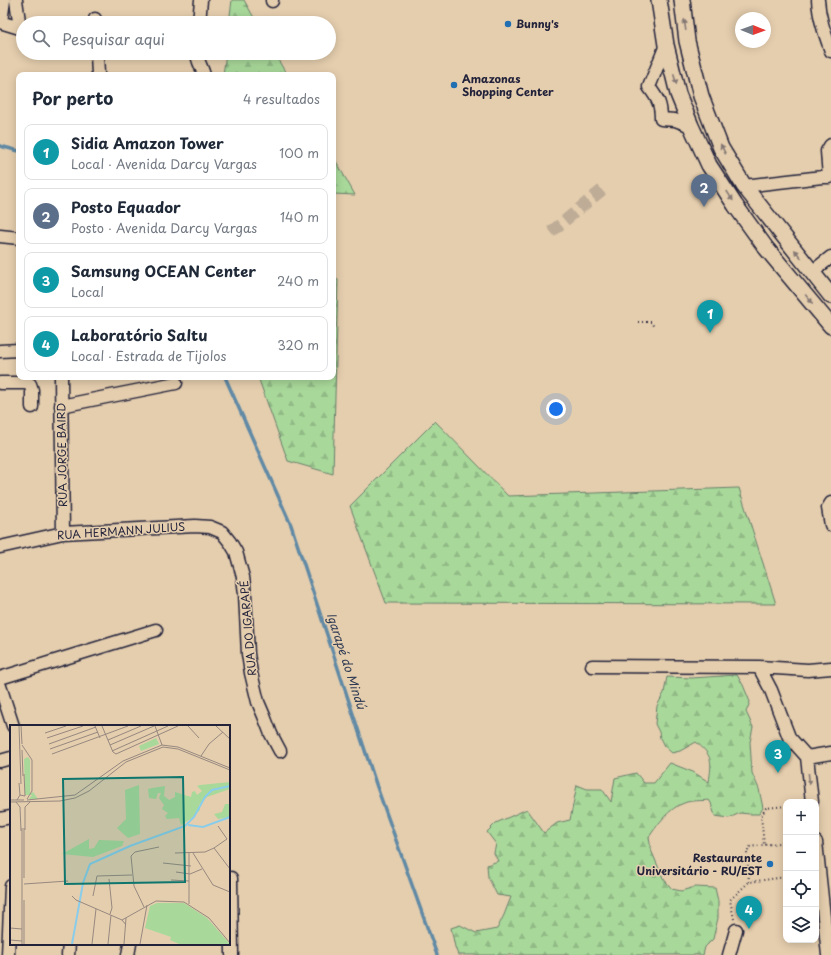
<!DOCTYPE html>
<html lang="pt">
<head>
<meta charset="utf-8">
<style>
  :root { --surface:#fff; --page:#f2f2f3; --text:#1f2937; --muted:#747a83; --line:#e0e1e3; --accent:#1f6fb2 }
  body { margin:0; font-family:"Playpen Sans",sans-serif; background:var(--page); color:var(--text) }
  .controls { position:absolute; right:12px; bottom:12px; display:grid; overflow:hidden; border-radius:8px; box-shadow:0 2px 10px #0003 }
  .controls button { width:36px; height:36px; display:grid; place-items:center; padding:0; border:0; border-bottom:1px solid var(--line); background:var(--surface); color:var(--text); font:20px sans-serif }
  .compass { position:absolute; left:735px; top:12px; width:36px; height:36px; border-radius:50%; background:var(--surface); box-shadow:0 2px 10px #0003; rotate:91deg }
  .you { position:absolute; left:556px; top:409px; width:14px; height:14px; margin:-10px; border:3px solid #fff; border-radius:50%; background:#1a73e8; box-shadow:0 0 0 6px #1a73e833 }
  .badge { display:grid; place-items:center; width:26px; height:26px; border-radius:50%; background:var(--accent); color:#fff; font-size:13px; font-weight:700 }
  .pin { position:absolute; translate:-50% -33px; filter:drop-shadow(0 1px 2px #0008) }
  .pin::after { content:''; position:absolute; top:21px; width:14px; height:12px; background:inherit; clip-path:polygon(0 0,100% 0,50% 100%) }
  .list { margin:0; padding:0; list-style:none }
  h2 { display:flex; justify-content:space-between; align-items:center; height:52px; margin:0; padding:0 16px; font-size:17px }
  h2 small { font-size:13px; font-weight:400; color:var(--muted) }
  .list li { display:grid; grid-template-columns:26px 1fr auto; gap:12px; align-items:center; box-sizing:border-box; height:56px; margin:0 8px 8px; padding:0 8px; border:1px solid var(--line); border-radius:8px }
  .list b { display:block; font-size:15px; white-space:nowrap }
  .list p { margin:0; font-size:13px; white-space:nowrap; color:var(--muted) }
  .list em { font-size:13px; font-style:normal; color:var(--muted) }
  .icon { flex:none; width:22px; height:22px; fill:none; stroke:currentColor; stroke-width:2; stroke-linecap:round; stroke-linejoin:round }
  .map { position:relative; flex:none; width:831px; height:955px; overflow:hidden }
  .search { position:absolute; background:var(--surface); box-shadow:0 2px 10px #0003; left:16px; top:16px; width:320px; height:44px; display:flex; align-items:center; gap:10px; box-sizing:border-box; padding:0 14px; border-radius:22px; color:var(--muted); font-size:15px }
  .panel { position:absolute; background:var(--surface); box-shadow:0 2px 10px #0003; left:16px; top:72px; width:320px; height:308px; border-radius:8px }
  .map>svg:first-child { display:block }
</style>
</head>
<body>
<div class="map">
<svg width="831" height="955" viewBox="0 0 831 955">
  <defs>
    <pattern id="forest-firs" width="22" height="20" patternUnits="userSpaceOnUse"><rect width="22" height="20" fill="#a9d99a"/><path d="M5 1l3.5 6h-7zM16 11l3.5 6h-7z" fill="#91ba86"/></pattern>
  </defs>
  <rect width="100%" height="100%" fill="#e5ceae"/>
  <filter id="ink" filterUnits="userSpaceOnUse"><feTurbulence type="fractalNoise" baseFrequency=".025" numOctaves="2"/><feDisplacementMap in="SourceGraphic" scale="8" xChannelSelector="R" yChannelSelector="G"/><feConvolveMatrix kernelMatrix="1 2 1 2 8 2 1 2 1" color-interpolation-filters="sRGB"/></filter>
  <g filter="url(#ink)">
    <path fill="url(#forest-firs)" stroke="#667e6a" d="M 232,0 L 244,0 L 257,23 L 229,23 Z
      M 226,53 L 274,53 L 287,75 L 223,75 Z
      M 333,156 L 355,195 L 333,194 Z
      M 333,277 L 338,280 L 333,474 L 288,461 L 258,377 L 333,377 Z
      M 435,421 L 508,496 L 739,488 L 776,604 L 386,603 L 350,506 Z
      M 737,675 L 743,685 L 750,702 L 746,712 L 753,727 L 750,742 L 752,773 L 759,789 L 763,808 L 759,814 L 750,814 L 740,813 L 729,818 L 715,816 L 711,803 L 709,800 C 702,801 691,800 684,803 C 669,808 658,824 649,837 L 651,850 L 663,878 L 672,889 L 681,891 L 695,887 L 715,888 L 718,901 L 718,918 L 713,939 L 705,947 L 703,955 L 458,955 L 455,947 L 451,928 L 460,925 L 476,933 L 497,929 L 504,915 L 511,897 L 497,895 L 488,877 L 487,865 L 498,861 L 494,853 L 496,844 L 487,832 L 496,823 L 527,809 L 544,833 L 557,823 L 570,820 L 577,785 L 587,789 L 602,789 L 611,802 L 615,778 L 636,773 L 644,783 L 654,783 L 670,763 L 693,772 L 709,782 C 712,761 713,756 696,742 L 680,751 L 672,753 L 664,746 L 660,738 L 659,732 L 655,724 L 657,706 L 664,693 L 667,677 L 692,678 Z"/>
    <g fill="none" stroke-linecap="round" stroke-linejoin="round">
      <path stroke="#6089a5" stroke-width="3.5" d="M 0,146 L 19,151
        M 225,377 L 291,525 L 377,787 L 437,955"/>
      <path stroke="#beac97" stroke-width="12" stroke-dasharray="12 6" stroke-linecap="butt" d="M 551,232 L 602,190"/>
      <defs>
        <path id="minor" d="M 16,0 L 20,28
          M 818,0 C 819,18 825,34 831,51
          M 272,1 L 272,0
          M 95,19 L 95,23
          M 0,22 L 23,29
          M 1,22 L 4,0
          M 199,23 L 201,0
          M 666,45 L 649,87 C 658,99 661,104 661,119 L 675,120 L 691,126
          M 97,53 L 98,75
          M 197,53 C 197,61 202,67 204,75
          M 829,177 L 827,151 L 830,146 L 831,145
          M 744,186 L 831,176
          M 0,236 L 19,238
          M 812,272 L 831,257
          M 0,351 L 19,350
          M 61,377 L 63,533
          M 0,383 L 27,383 L 30,384 L 32,390 L 32,407
          M 61,406 L 176,383
          M 831,503 L 828,508 L 831,525
          M 0,547 L 63,533 L 195,526 L 210,527 L 222,532 L 230,542 L 236,552 L 243,577 L 245,594 L 248,654 L 251,673 L 258,702 L 264,716 L 271,734 L 280,751
          M 592,666 L 759,667 L 808,670 L 831,668
          M 759,667 L 771,690 L 789,737 L 807,757 L 812,802
          M 0,678 L 156,630
          M 0,686 L 13,726
          M 807,757 L 831,753
          M 0,761 L 11,758
          M 0,819 L 11,817
          M 816,842 L 828,955
          M 231,878 L 232,955
          M 8,955 L 11,886
          M 68,955 L 69,944
          M 128,955 L 130,944
          M 729,955 L 736,930"/>
        <path id="major" d="M 659,0 L 666,45 L 678,94 L 691,126 L 709,165 L 735,205 L 766,248 L 831,326
          M 682,0 L 687,41 L 701,96 L 721,148 L 744,186 L 831,296"/>
      </defs>
      <use href="#minor" stroke="#22223b" stroke-width="15"/>
      <use href="#major" stroke="#22223b" stroke-width="18"/>
      <path stroke="#22223b" stroke-width="2" stroke-dasharray="1 3" stroke-linecap="butt" d="M 638,322 L 651,322 L 654,327
        M 786,806 L 766,808 L 761,816 L 764,845 L 786,842
        M 749,882 L 747,853 L 749,847 L 764,845
        M 734,919 L 730,900 L 749,882 L 786,877"/>
      <use href="#minor" stroke="#e5ceae" stroke-width="12"/>
      <use href="#major" stroke="#e5ceae" stroke-width="15"/>
    </g>
    <defs><path id="oneway-solid" d="M-6-.8H1V-3.2L6.5 0L1 3.2V.8H-6Z"/></defs>
    <g fill="#847874">
      <use href="#oneway-solid" transform="translate(685 25) rotate(-98)"/>
      <use href="#oneway-solid" transform="translate(675 79) rotate(75)"/>
      <use href="#oneway-solid" transform="translate(723 149) rotate(-117)"/>
      <use href="#oneway-solid" transform="translate(730 196) rotate(57)"/>
      <use href="#oneway-solid" transform="translate(798 254) rotate(-128)"/>
      <use href="#oneway-solid" transform="translate(809 299) rotate(50)"/>
      <use href="#oneway-solid" transform="translate(809 779) rotate(84)"/>
    </g>
  </g>
  <g fill="#1f6fb2" stroke="#e5ceae" stroke-width="1.5">
    <circle cx="508" cy="24" r="4"/>
    <circle cx="454" cy="85" r="4"/>
    <circle cx="770" cy="864" r="4"/>
  </g>
  <g text-anchor="middle" stroke-width="3" stroke-linejoin="round" paint-order="stroke">
    <g font-size="11" font-weight="bold" fill="#22223b" stroke="#e5ceae" text-anchor="start">
      <text x="516" y="28">Bunny's</text>
      <text x="462" y="83">Amazonas<tspan x="462" dy="13">Shopping Center</tspan></text>
      <text x="762" y="862" text-anchor="end">Restaurante<tspan x="762" dy="13">Universitário - RU/EST</tspan></text>
    </g>
    <g font-size="11" fill="#22223b" stroke="#e5ceae">
      <text transform="translate(62 455) rotate(-91)" y="4">RUA JORGE BAIRD</text>
      <text transform="translate(121 531) rotate(-4)" y="4">RUA HERMANN JULIUS</text>
      <text transform="translate(248 628) rotate(-95)" y="4">RUA DO IGARAPÉ</text>
    </g>
    <g font-size="12" font-style="italic" fill="#313c55" stroke="#e5ceae">
      <text transform="translate(346 661) rotate(72)" y="4">Igarapé do Mindú</text>
    </g>
  </g>
  <g transform="translate(10 725)">
    <rect width="220" height="220" fill="#e5ceae"/>
    <path d="M 146,13 L 149,19 L 131,26 L 129,21 ZM 18,32 L 20,35 L 20,69 L 23,67 L 28,74 L 19,74 L 22,70 L 15,70 L 14,34 ZM 147,178 L 174,178 L 197,193 L 220,219 L 169,219 L 160,215 L 161,212 L 135,203 L 140,181 Z" fill="#a9d99a"/>
    <path d="M 220,57 L 220,64 L 197,72 L 189,80 L 190,85 L 182,93 L 171,100 L 169,93 L 157,94 L 155,91 L 158,88 L 152,84 L 154,80 L 149,73 L 151,68 L 148,68 L 146,74 L 139,73 L 138,64 L 142,63 L 155,61 L 154,71 L 159,75 L 165,72 L 165,67 L 181,72 L 182,67 L 185,66 L 187,70 L 192,66 L 187,61 L 190,60 ZM 129,60 L 130,109 L 118,113 L 107,103 L 116,94 L 115,65 ZM 215,79 L 220,79 L 220,92 L 208,94 L 204,89 L 212,87 ZM 79,114 L 79,124 L 84,123 L 89,115 L 114,116 L 112,121 L 83,132 L 52,129 Z" fill="#a9d99a"/>
    <path fill="none" stroke="#89cdeb" stroke-width="2" d="M 178,100 L 193,102 L 220,92M 62,219 L 73,158 L 80,139 L 120,121 L 175,101 L 184,92 L 195,72 L 202,65 L 220,61"/>
    <path fill="none" stroke="#978980" stroke-width="1" d="M 9,1 L 11,59M 11,1 L 12,19M 85,1 L 90,13M 92,1 L 103,27 L 106,29 L 168,1M 145,1 L 152,20M 178,1 L 189,13M 206,1 L 220,14M 35,8 L 56,1M 37,13 L 73,1M 98,15 L 131,1M 39,19 L 86,2M 12,20 L 22,35 L 22,66 L 17,74M 100,20 L 144,1M 40,24 L 88,7M 12,25 L 13,51M 102,26 L 158,1M 42,29 L 118,1M 191,31 L 199,19 L 213,7M 10,70 L 15,71 L 14,49M 0,75 L 14,75M 7,75 L 10,70 L 9,58M 17,75 L 65,70 L 113,36 L 152,20 L 168,22 L 220,43M 0,77 L 50,76 L 65,73 L 79,66 L 116,37 L 153,22 L 168,24 L 220,45M 6,77 L 10,82 L 11,106M 15,105 L 15,82 L 20,77M 204,123 L 220,144M 179,127 L 179,179M 165,128 L 195,127 L 204,123 L 217,114 L 208,101M 183,128 L 203,160 L 220,167M 153,138 L 181,141M 166,147 L 180,149 L 192,144M 14,153 L 14,103M 99,154 L 102,183 L 100,189M 161,155 L 179,156M 14,159 L 58,156M 62,171 L 66,175 L 112,195 L 116,200M 83,171 L 87,151 L 122,150M 14,175 L 14,219M 134,182 L 124,161 L 121,131 L 125,127 L 149,122M 112,195 L 146,176 L 174,177 L 199,193 L 220,218M 0,203 L 12,204M 0,215 L 12,216M 12,219 L 12,103M 82,219 L 86,184M 98,219 L 101,190M 114,219 L 116,193M 130,219 L 137,180"/>
    <path fill="#0f766e" fill-opacity="0.15" stroke="#0f766e" stroke-width="2" d="M 173,52 L 175,157 L 55,159 L 53,54 Z"/>
    <rect width="220" height="220" fill="none" stroke="#22223b" stroke-width="2"/>
  </g>
</svg>
<div class="controls">
<button>+</button>
<button>−</button>
<button><svg class="icon" aria-label="locate" viewBox="0 0 24 24"><circle cx="12" cy="12" r="6"/><path d="M12 2v4M12 18v4M2 12h4M18 12h4"/></svg></button>
<button><svg class="icon" aria-label="layers" viewBox="0 0 24 24"><path d="M12 4l9 5-9 5-9-5zM3 14l9 5 9-5"/></svg></button>
</div>
<svg class="compass" viewBox="-18 -18 36 36"><path d="M0-13l5 13h-10z" fill="#e53935"/><path d="M0 13l5-13h-10z" fill="#747a83"/></svg>
<div class="you"></div>
<div class="pin badge" style="left:710px;top:333px;background:#0f9aa8">1</div>
<div class="pin badge" style="left:704px;top:207px;background:#5c6f8a">2</div>
<div class="pin badge" style="left:778px;top:773px;background:#0f9aa8">3</div>
<div class="pin badge" style="left:749px;top:929px;background:#0f9aa8">4</div>
<div class="search"><svg class="icon" aria-label="search" viewBox="0 0 24 24"><circle cx="10" cy="10" r="6"/><path d="M15 15l6 6"/></svg>Pesquisar aqui</div>
<section class="panel">
<h2>Por perto<small>4 resultados</small></h2>
<ul class="list">
<li><span class="badge" style="background:#0f9aa8">1</span><div><b>Sidia Amazon Tower</b><p>Local · Avenida Darcy Vargas</p></div><em>100 m</em></li>
<li><span class="badge" style="background:#5c6f8a">2</span><div><b>Posto Equador</b><p>Posto · Avenida Darcy Vargas</p></div><em>140 m</em></li>
<li><span class="badge" style="background:#0f9aa8">3</span><div><b>Samsung OCEAN Center</b><p>Local</p></div><em>240 m</em></li>
<li><span class="badge" style="background:#0f9aa8">4</span><div><b>Laboratório Saltu</b><p>Local · Estrada de Tijolos</p></div><em>320 m</em></li>
</ul>
</section>
</div>
</body>
</html>
